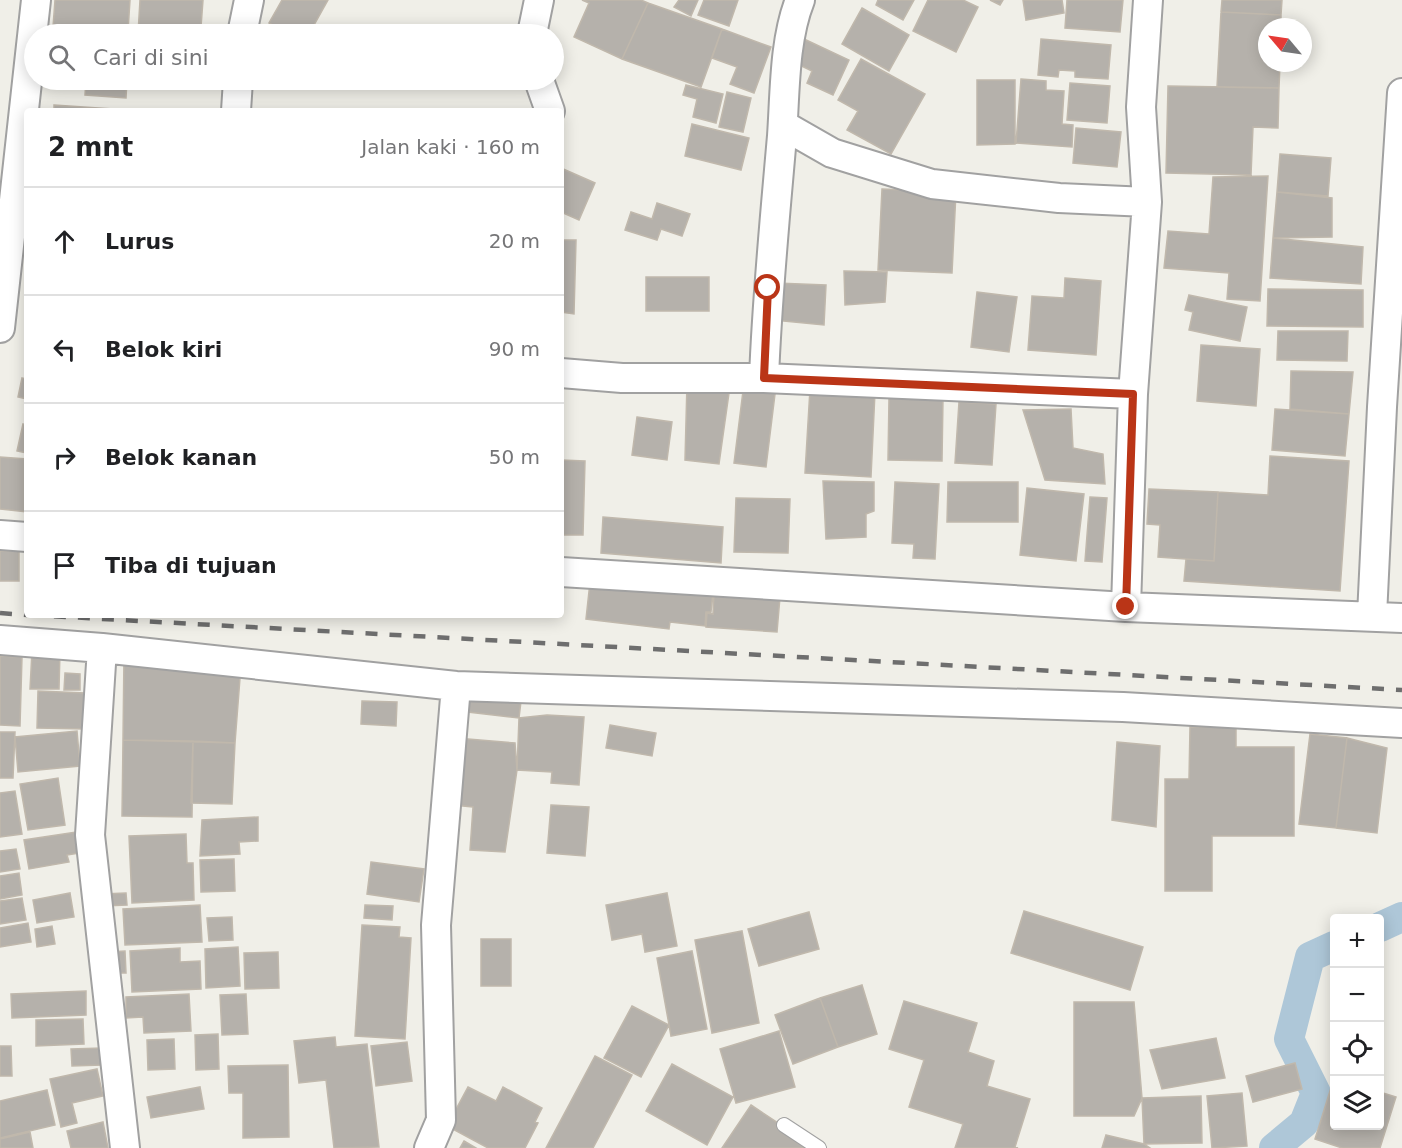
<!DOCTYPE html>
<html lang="id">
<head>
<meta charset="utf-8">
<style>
  :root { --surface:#fff; --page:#f2f2f2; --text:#202124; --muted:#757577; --line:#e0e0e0 }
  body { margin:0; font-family:"DejaVu Sans",sans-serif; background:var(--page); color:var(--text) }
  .controls { position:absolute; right:18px; bottom:18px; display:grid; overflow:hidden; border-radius:6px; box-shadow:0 3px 15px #0003 }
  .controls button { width:54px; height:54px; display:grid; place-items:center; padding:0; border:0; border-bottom:2px solid var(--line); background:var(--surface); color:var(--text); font:30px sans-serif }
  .compass { position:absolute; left:1258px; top:18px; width:54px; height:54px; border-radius:50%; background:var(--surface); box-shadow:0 3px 15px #0003; rotate:299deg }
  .stop { position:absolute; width:18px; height:18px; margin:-14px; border:4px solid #ba3517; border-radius:50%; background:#fff }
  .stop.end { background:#ba3517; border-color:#fff; box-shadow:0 2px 6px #0008 }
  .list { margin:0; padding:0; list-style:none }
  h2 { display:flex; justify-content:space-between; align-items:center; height:78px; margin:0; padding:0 24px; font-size:26px }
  h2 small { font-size:20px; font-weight:400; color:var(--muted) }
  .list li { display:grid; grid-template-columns:39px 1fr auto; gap:18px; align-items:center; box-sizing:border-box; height:108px; padding:0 24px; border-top:2px solid var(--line) }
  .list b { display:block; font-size:22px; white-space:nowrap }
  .list em { font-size:20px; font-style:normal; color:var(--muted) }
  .icon { flex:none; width:33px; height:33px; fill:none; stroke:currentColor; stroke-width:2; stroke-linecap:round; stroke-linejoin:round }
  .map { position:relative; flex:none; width:1402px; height:1148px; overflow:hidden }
  .search { position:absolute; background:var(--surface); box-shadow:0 3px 15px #0003; left:24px; top:24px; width:540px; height:66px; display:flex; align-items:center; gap:15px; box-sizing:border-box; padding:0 21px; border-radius:33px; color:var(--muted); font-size:22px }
  .panel { position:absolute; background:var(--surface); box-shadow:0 3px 15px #0003; left:24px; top:108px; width:540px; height:510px; border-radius:6px }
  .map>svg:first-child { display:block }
</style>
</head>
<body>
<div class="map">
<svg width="1402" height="1148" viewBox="0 0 1402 1148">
  <rect width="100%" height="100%" fill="#f0efe8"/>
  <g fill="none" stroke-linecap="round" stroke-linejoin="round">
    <path stroke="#aec7d8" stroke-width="30" d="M 1380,927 L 1402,917
      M 1274,1148 L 1304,1123 L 1316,1093 L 1289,1039 L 1310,957 L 1334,946"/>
  </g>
  <path fill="#b5b1ab" stroke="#c0b8ac" stroke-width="1.5" d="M 55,0 L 130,0 L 128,31 L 53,27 Z
    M 140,0 L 203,0 L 201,27 L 160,25 L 159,34 L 138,34 Z
    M 282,0 L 328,0 L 309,34 L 289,34 L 269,23 Z
    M 582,0 L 641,0 L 648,3 L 622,59 L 574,37 L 589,3 Z
    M 679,0 L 698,0 L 691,16 L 674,7 Z
    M 704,0 L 738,0 L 729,26 L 698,15 Z
    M 878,0 L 914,0 L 903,20 L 876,5 Z
    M 928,0 L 963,0 L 978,7 L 956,52 L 913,31 Z
    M 990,0 L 1003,0 L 1000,5 Z
    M 1023,0 L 1062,0 L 1064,13 L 1026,20 Z
    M 1067,0 L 1123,0 L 1120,32 L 1065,28 Z
    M 1222,0 L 1282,0 L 1281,15 L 1221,12 Z
    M 648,3 L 722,29 L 701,87 L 622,59 Z
    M 862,8 L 909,35 L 889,71 L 842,44 Z
    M 1221,12 L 1281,15 L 1281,27 L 1267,27 L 1267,63 L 1280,63 L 1279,88 L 1217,87 Z
    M 722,29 L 771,47 L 754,93 L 730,84 L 737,67 L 712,58 Z
    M 804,39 L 849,60 L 833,95 L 807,83 L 812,71 L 793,62 Z
    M 1041,39 L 1111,45 L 1108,79 L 1075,77 L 1075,71 L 1059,70 L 1058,77 L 1038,75 Z
    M 861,59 L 925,94 L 891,154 L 847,130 L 858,111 L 838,100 Z
    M 1021,79 L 1046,81 L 1046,90 L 1064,91 L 1062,124 L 1073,125 L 1072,147 L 1016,143 Z
    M 86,80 L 127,80 L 126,98 L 85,95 Z
    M 977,80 L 1015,80 L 1015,144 L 977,145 Z
    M 1070,83 L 1110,86 L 1107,123 L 1067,120 Z
    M 686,85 L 723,94 L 716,123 L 693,117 L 697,99 L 683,95 Z
    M 1168,86 L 1279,88 L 1278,128 L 1253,127 L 1251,175 L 1166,173 Z
    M 727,92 L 751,98 L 743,132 L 719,127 Z
    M 54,105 L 128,110 L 128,111 L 54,111 Z
    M 692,124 L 749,138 L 741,170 L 685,156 Z
    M 1076,128 L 1121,132 L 1117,167 L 1073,163 Z
    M 1280,154 L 1331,158 L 1328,196 L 1277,192 Z
    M 561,168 L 595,183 L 579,220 L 561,212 Z
    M 1268,176 L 1260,301 L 1227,299 L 1229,273 L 1164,268 L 1168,231 L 1209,234 L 1213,177 Z
    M 882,189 L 956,192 L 952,273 L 878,270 Z
    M 1277,192 L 1332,198 L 1332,237 L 1273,238 Z
    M 657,203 L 690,214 L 682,236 L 661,229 L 657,240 L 625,230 L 631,212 L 652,219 Z
    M 1273,238 L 1363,247 L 1361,284 L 1270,278 Z
    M 561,240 L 576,240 L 574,314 L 561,312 Z
    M 844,271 L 887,272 L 885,302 L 845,305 Z
    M 646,277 L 709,277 L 709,311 L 646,311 Z
    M 1065,278 L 1101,281 L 1096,355 L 1028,350 L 1032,296 L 1064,298 Z
    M 776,283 L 826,285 L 824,325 L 774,320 Z
    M 1268,289 L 1363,290 L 1363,327 L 1267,326 Z
    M 977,292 L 1017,297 L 1009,352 L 971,347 Z
    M 1189,295 L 1247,307 L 1240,341 L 1189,330 L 1193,312 L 1185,310 Z
    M 1278,331 L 1348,331 L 1347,361 L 1277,360 Z
    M 1201,345 L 1260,349 L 1256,406 L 1197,401 Z
    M 1291,371 L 1353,372 L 1349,414 L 1290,409 Z
    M 22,378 L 27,379 L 27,399 L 18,397 Z
    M 687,383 L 730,386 L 719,464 L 685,460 Z
    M 744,383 L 776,386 L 766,467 L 734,463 Z
    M 810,389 L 875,392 L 871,477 L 805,473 Z
    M 889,398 L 943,398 L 942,461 L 888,460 Z
    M 959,402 L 996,404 L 992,465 L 955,463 Z
    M 1071,409 L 1073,448 L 1103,454 L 1105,484 L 1045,480 L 1023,410 Z
    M 1275,409 L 1349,414 L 1345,456 L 1272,450 Z
    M 637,417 L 672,422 L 667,460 L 632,455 Z
    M 23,424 L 27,425 L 27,453 L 17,451 Z
    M 1270,456 L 1349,461 L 1340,591 L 1184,581 L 1186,559 L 1214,561 L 1218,492 L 1268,495 Z
    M 0,457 L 27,459 L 27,512 L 0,509 Z
    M 561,460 L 585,461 L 583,535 L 561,535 Z
    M 823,481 L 874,482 L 874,511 L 866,514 L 866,537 L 826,539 Z
    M 895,482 L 939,484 L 935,559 L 913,558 L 914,544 L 892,543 Z
    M 948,482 L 1018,482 L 1018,522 L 947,522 Z
    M 1027,488 L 1084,494 L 1076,561 L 1020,555 Z
    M 1149,489 L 1218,492 L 1214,561 L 1158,557 L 1160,525 L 1147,524 Z
    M 1090,497 L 1107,498 L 1102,562 L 1085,561 Z
    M 736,498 L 790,499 L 788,553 L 734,552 Z
    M 603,517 L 723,527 L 721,563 L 601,553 Z
    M 0,551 L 19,551 L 19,581 L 0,581 Z
    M 590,582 L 713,592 L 711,612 L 706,612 L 705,626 L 670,622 L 669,629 L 586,619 Z
    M 714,592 L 780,597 L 777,632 L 706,627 L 707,613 L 713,614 Z
    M 32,651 L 60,651 L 59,689 L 30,689 Z
    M 124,655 L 241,665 L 235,743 L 123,740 Z
    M 0,656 L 22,657 L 20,726 L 0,725 Z
    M 65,673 L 80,674 L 80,690 L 64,690 Z
    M 471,687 L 522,693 L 519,718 L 468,712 Z
    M 38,691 L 85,693 L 85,729 L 37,728 Z
    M 362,701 L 397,702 L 396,726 L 361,724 Z
    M 547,715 L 584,717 L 579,785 L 551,783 L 552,772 L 517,770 L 519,718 Z
    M 610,725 L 656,733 L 652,756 L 606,748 Z
    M 1190,727 L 1236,727 L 1236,747 L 1294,747 L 1294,836 L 1212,836 L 1212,891 L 1165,891 L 1165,779 L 1189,779 Z
    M 77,731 L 80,766 L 18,772 L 15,737 Z
    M 0,732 L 15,732 L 13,778 L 0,778 Z
    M 1310,734 L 1347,738 L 1336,828 L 1299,824 Z
    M 456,738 L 515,743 L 517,770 L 505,852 L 470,850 L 473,807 L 453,805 Z
    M 1347,738 L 1387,748 L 1377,833 L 1336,828 Z
    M 123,740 L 193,741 L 192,817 L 122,816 Z
    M 193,741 L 235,743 L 232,804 L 191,803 Z
    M 1117,742 L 1160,746 L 1156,827 L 1112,820 Z
    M 58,778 L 65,825 L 28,830 L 20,784 Z
    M 15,791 L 22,834 L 0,837 L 0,793 Z
    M 551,805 L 589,807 L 585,856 L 547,853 Z
    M 258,817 L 258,841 L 239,842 L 240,854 L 200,856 L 202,820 Z
    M 76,832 L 80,853 L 67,855 L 69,862 L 29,869 L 24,840 Z
    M 186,834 L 187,863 L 193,863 L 194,900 L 132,903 L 129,836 Z
    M 16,849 L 20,869 L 0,872 L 0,851 Z
    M 234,859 L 235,891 L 201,892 L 200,860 Z
    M 371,862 L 424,869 L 419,902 L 367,894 Z
    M 19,873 L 22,895 L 0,899 L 0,876 Z
    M 70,893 L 74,917 L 37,923 L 33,900 Z
    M 126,893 L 127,905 L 103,906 L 102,894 Z
    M 667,893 L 677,946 L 645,952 L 642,934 L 612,940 L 606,905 Z
    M 22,898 L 26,920 L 0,924 L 0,901 Z
    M 200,905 L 202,942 L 125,945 L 123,909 Z
    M 365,905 L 393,906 L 392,920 L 364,918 Z
    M 1024,911 L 1143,947 L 1130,990 L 1011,953 Z
    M 809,912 L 819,949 L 759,966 L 748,929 Z
    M 232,917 L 233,940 L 209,941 L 207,918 Z
    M 28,923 L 31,942 L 0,947 L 0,928 Z
    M 362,925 L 400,927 L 399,937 L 411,938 L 405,1039 L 355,1036 Z
    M 52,926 L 55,944 L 37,947 L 35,929 Z
    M 742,931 L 759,1023 L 712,1033 L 695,940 Z
    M 481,939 L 511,939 L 511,986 L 481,986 Z
    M 238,947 L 240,986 L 206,988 L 205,949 Z
    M 180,948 L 180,962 L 200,961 L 201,989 L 132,992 L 130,951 Z
    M 125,951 L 126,973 L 109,973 L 108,952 Z
    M 692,951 L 707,1029 L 671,1036 L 657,958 Z
    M 278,952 L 279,988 L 245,989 L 244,953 Z
    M 862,985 L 877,1034 L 838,1047 L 820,998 Z
    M 86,991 L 86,1015 L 12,1018 L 11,994 Z
    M 189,994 L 191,1031 L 144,1033 L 143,1017 L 126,1018 L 126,997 Z
    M 246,994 L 248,1034 L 222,1035 L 220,995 Z
    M 820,998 L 838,1047 L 793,1064 L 775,1015 Z
    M 904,1001 L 977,1023 L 968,1052 L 994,1061 L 987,1086 L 1030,1099 L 1015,1147 L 1018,1148 L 955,1148 L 963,1124 L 909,1107 L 924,1060 L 889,1049 Z
    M 1074,1002 L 1134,1002 L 1142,1098 L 1134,1116 L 1074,1116 Z
    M 632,1006 L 669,1025 L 641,1077 L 604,1058 Z
    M 83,1019 L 84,1044 L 36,1046 L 36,1020 Z
    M 779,1031 L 795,1087 L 736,1103 L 720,1049 Z
    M 218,1034 L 219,1069 L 196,1070 L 195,1035 Z
    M 335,1037 L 336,1047 L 367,1044 L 379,1147 L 334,1148 L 326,1080 L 299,1083 L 294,1041 Z
    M 1216,1038 L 1225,1078 L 1162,1089 L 1150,1050 Z
    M 174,1039 L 175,1069 L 148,1070 L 147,1040 Z
    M 407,1042 L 412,1081 L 376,1086 L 371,1046 Z
    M 0,1046 L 11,1046 L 12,1076 L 0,1076 Z
    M 102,1048 L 102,1065 L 72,1066 L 71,1049 Z
    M 595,1056 L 632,1075 L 593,1148 L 546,1148 Z
    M 1295,1063 L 1302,1089 L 1253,1102 L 1246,1076 Z
    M 672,1064 L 733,1097 L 707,1145 L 646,1111 Z
    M 288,1065 L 289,1137 L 243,1138 L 243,1093 L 229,1093 L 228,1066 Z
    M 97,1069 L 103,1096 L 72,1103 L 77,1123 L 61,1127 L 50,1079 Z
    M 1334,1078 L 1334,1126 L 1380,1126 L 1380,1092 L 1396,1097 L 1380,1148 L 1342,1148 L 1315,1139 Z
    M 200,1087 L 204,1109 L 151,1118 L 147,1097 Z
    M 468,1087 L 496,1101 L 503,1087 L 542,1108 L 535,1122 L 538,1123 L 525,1148 L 488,1148 L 447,1126 Z
    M 47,1090 L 55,1125 L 0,1138 L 0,1101 Z
    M 1242,1093 L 1247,1146 L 1212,1148 L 1207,1096 Z
    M 1201,1096 L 1202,1143 L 1144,1144 L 1142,1098 Z
    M 751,1105 L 816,1148 L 722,1148 Z
    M 103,1122 L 108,1148 L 71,1148 L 67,1131 Z
    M 30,1132 L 33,1148 L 0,1148 L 0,1139 Z
    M 1106,1135 L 1144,1144 L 1150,1148 L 1102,1148 Z
    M 464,1141 L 476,1148 L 460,1148 Z"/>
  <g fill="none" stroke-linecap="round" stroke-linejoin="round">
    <defs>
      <path id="lane" d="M 784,1125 L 819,1148"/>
      <path id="street" d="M 242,34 L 249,0
        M 532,34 L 539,0
        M 539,80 L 550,111
        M 236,111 L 238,80
        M 783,125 L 832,153 L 932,184 L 1059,198 L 1147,202
        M 0,328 L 36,0
        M 561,373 L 622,378 L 764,378 L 1133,394
        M 764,378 C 767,297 775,217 782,136 C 785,93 784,40 800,0
        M 0,535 L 27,537
        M 561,572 L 1126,607 L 1402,618
        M 1126,607 L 1133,394 L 1147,202 L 1141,107 L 1148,0
        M 1372,616 L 1382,407 L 1402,93
        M 0,640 L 102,648 L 456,686 L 1123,707 L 1402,723
        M 102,648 L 90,835 L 125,1148
        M 429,1148 L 441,1120 L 436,925 L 456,686"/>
    </defs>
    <use href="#lane" stroke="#a1a1a1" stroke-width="16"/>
    <use href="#street" stroke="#a1a1a1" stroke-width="32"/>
    <use href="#lane" stroke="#fff" stroke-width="14"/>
    <use href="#street" stroke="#fff" stroke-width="28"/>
    <path stroke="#6e6e6e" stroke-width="4.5" stroke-dasharray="12 12" stroke-linecap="butt" d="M 0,613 L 27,615
      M 30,615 L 1402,690"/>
  </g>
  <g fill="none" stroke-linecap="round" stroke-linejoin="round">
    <path stroke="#ba3517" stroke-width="8" d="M 768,288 L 764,378 L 1133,394 L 1126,607"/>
  </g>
</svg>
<div class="controls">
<button>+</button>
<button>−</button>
<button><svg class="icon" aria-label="locate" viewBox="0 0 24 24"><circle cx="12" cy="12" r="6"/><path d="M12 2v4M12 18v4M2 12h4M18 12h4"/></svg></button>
<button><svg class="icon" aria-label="layers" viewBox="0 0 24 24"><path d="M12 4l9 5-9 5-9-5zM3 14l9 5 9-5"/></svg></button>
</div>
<svg class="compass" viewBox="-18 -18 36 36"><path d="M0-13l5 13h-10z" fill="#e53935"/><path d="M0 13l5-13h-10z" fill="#757577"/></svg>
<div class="stop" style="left:768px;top:288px"></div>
<div class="stop end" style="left:1126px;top:607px"></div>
<div class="search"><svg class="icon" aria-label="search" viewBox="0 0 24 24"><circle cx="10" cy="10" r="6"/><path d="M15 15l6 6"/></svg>Cari di sini</div>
<section class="panel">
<h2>2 mnt<small>Jalan kaki · 160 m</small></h2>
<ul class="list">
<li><svg class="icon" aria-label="ahead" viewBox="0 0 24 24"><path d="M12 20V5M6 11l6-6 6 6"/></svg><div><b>Lurus</b></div><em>20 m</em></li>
<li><svg class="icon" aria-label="left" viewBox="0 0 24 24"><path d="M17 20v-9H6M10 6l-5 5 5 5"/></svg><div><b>Belok kiri</b></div><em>90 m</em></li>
<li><svg class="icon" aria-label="right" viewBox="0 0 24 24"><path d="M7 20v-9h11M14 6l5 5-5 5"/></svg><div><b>Belok kanan</b></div><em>50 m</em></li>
<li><svg class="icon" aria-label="arrive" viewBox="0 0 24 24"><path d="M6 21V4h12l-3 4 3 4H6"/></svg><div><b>Tiba di tujuan</b></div></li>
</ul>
</section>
</div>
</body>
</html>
